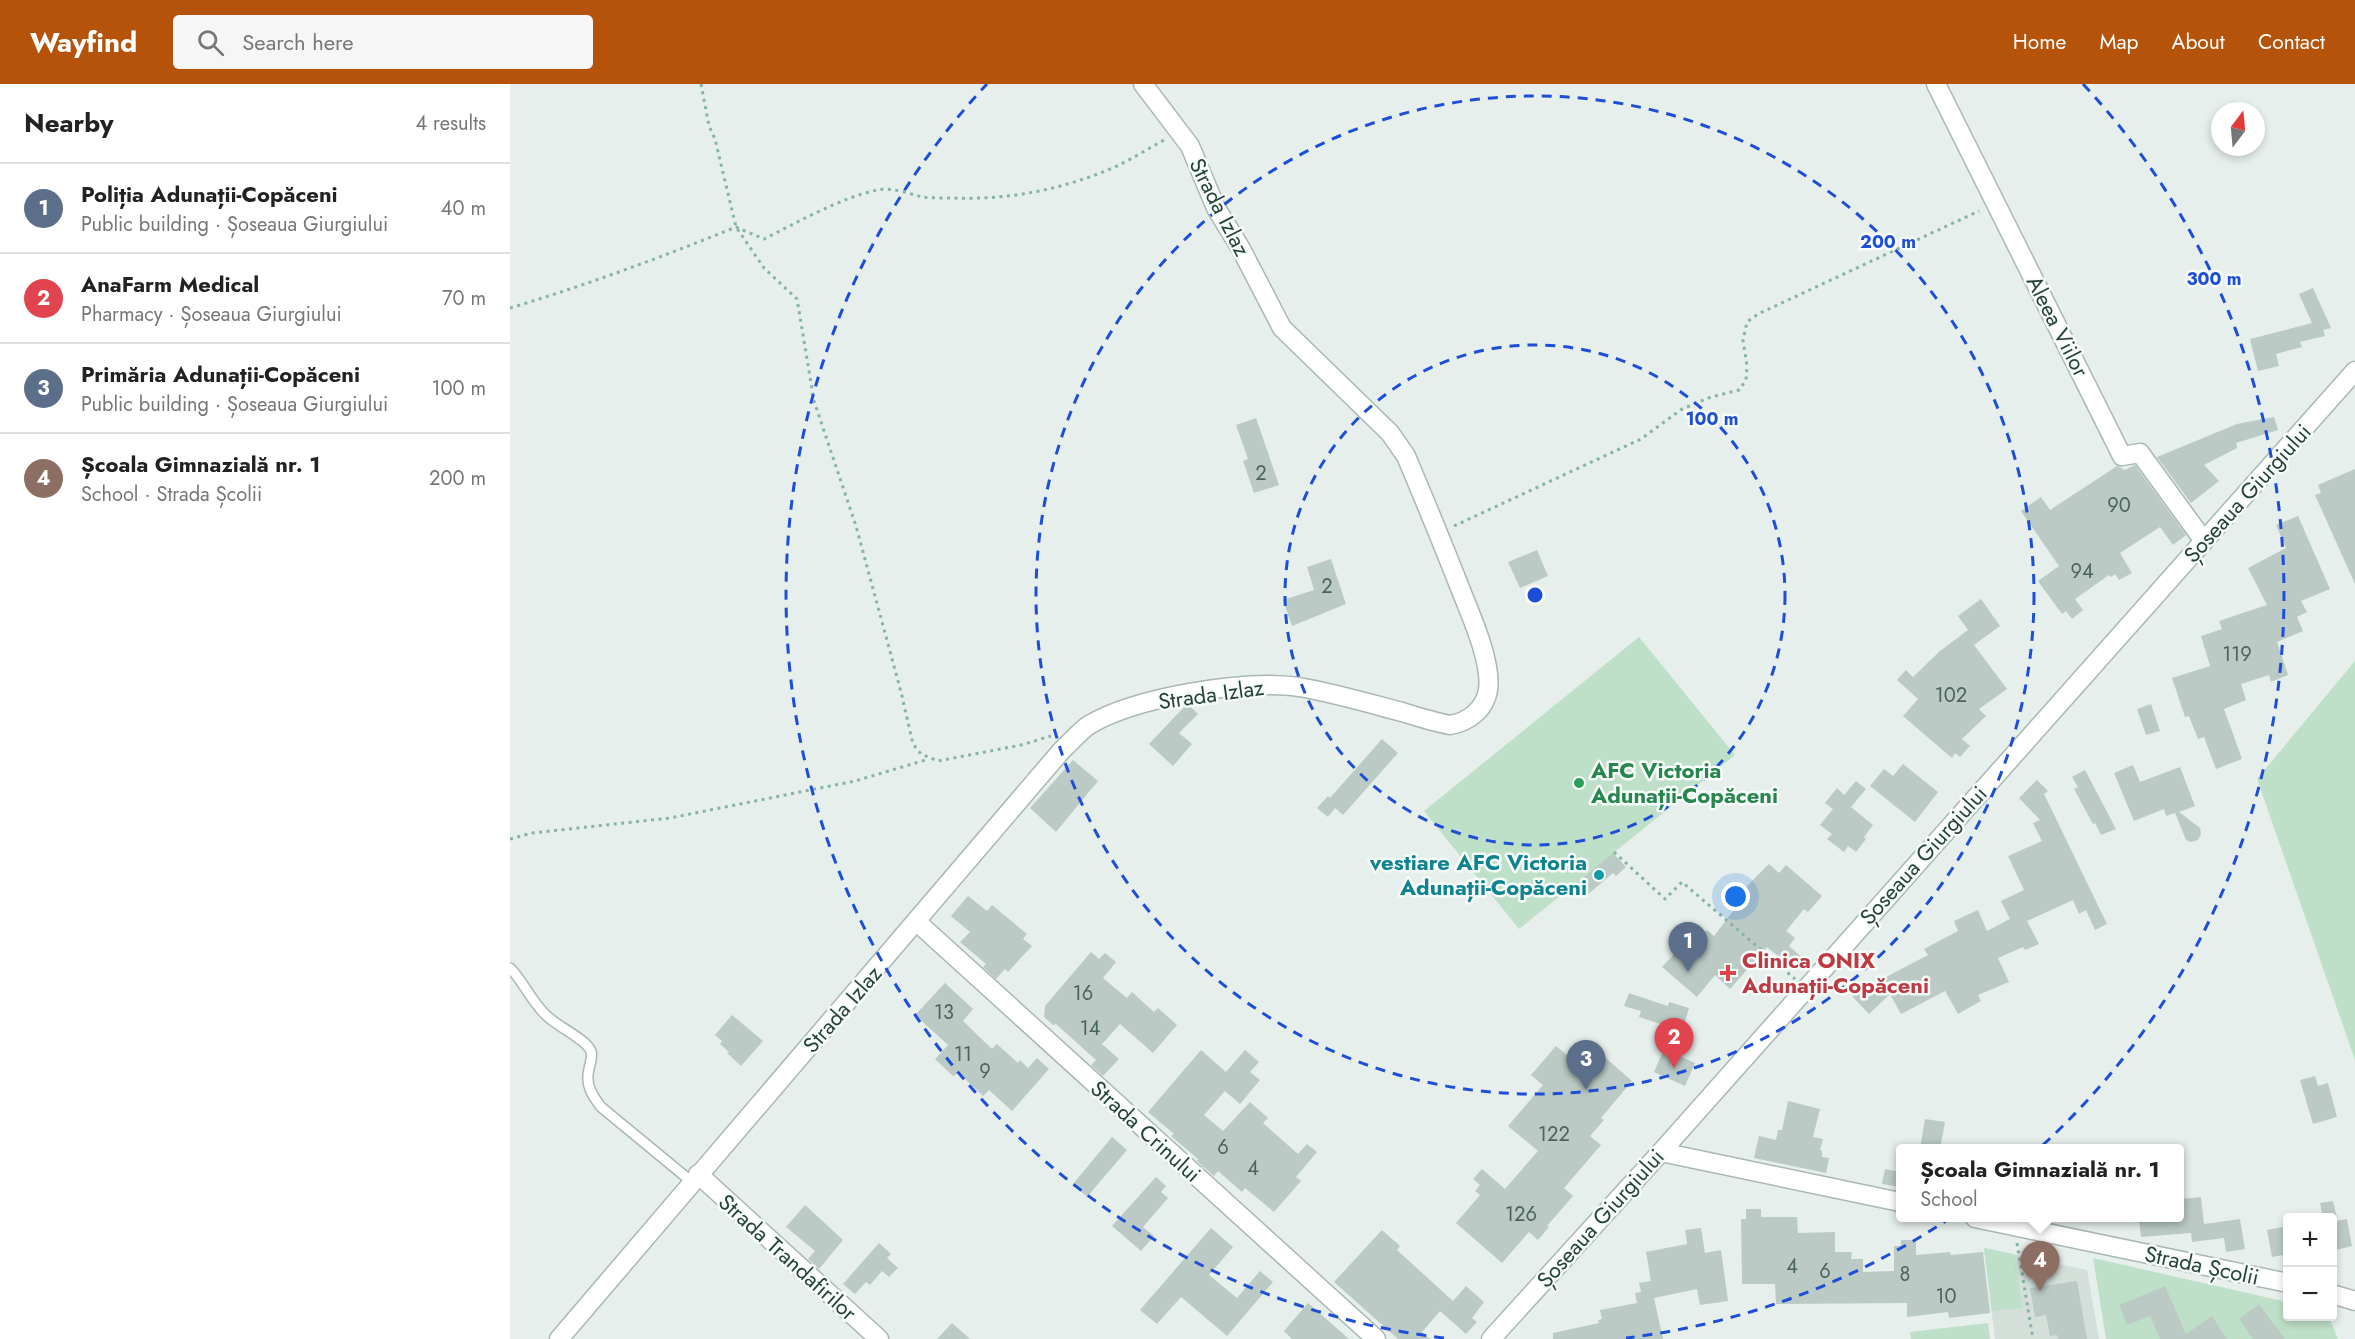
<!DOCTYPE html>
<html lang="en">
<head>
<meta charset="utf-8">
<style>
  :root { --surface:#fff; --page:#f6f6f6; --text:#222; --muted:#767676; --line:#e0e0e0; --accent:#b45309 }
  body { margin:0; font-family:Jost,sans-serif; background:var(--page); color:var(--text) }
  .controls { position:absolute; right:18px; bottom:18px; display:grid; overflow:hidden; border-radius:6px; box-shadow:0 3px 9px #0003 }
  .controls button { width:54px; height:54px; display:grid; place-items:center; padding:0; border:0; border-bottom:2px solid var(--line); background:var(--surface); color:var(--text); font:30px sans-serif }
  .compass { position:absolute; left:1701px; top:18px; width:54px; height:54px; border-radius:50%; background:var(--surface); box-shadow:0 3px 9px #0003; rotate:16deg }
  .you { position:absolute; left:1226px; top:813px; width:21px; height:21px; margin:-15px; border:4px solid #fff; border-radius:50%; background:#1a73e8; box-shadow:0 0 0 9px #1a73e833 }
  .badge { display:grid; place-items:center; width:39px; height:39px; border-radius:50%; background:var(--accent); color:#fff; font-size:20px; font-weight:700 }
  .pin { position:absolute; translate:-50% -50px; filter:drop-shadow(0 2px 3px #0008) }
  .pin::after { content:''; position:absolute; top:32px; width:21px; height:18px; background:inherit; clip-path:polygon(0 0,100% 0,50% 100%) }
  .popup { position:absolute; left:1386px; top:1060px; width:288px; height:78px; box-sizing:border-box; display:grid; place-content:center; border-radius:6px; background:var(--surface); filter:drop-shadow(0 2px 4px #0005); font-size:20px; white-space:nowrap; color:var(--muted) }
  .popup b { font-size:22px; color:var(--text) }
  .popup::after { content:''; position:absolute; left:50%; top:100%; margin-left:-12px; border:12px solid transparent; border-top-color:var(--surface) }
  .list { margin:0; padding:0; list-style:none }
  h2 { display:flex; justify-content:space-between; align-items:center; height:78px; margin:0; padding:0 24px; font-size:26px }
  h2 small { font-size:20px; font-weight:400; color:var(--muted) }
  .list li { display:grid; grid-template-columns:39px 1fr auto; gap:18px; align-items:center; box-sizing:border-box; height:90px; padding:0 24px; border-top:2px solid var(--line) }
  .list b { display:block; font-size:22px; white-space:nowrap }
  .list p { margin:0; font-size:20px; white-space:nowrap; color:var(--muted) }
  .list em { font-size:20px; font-style:normal; color:var(--muted) }
  .icon { flex:none; width:33px; height:33px; fill:none; stroke:currentColor; stroke-width:2; stroke-linecap:round; stroke-linejoin:round }
  .map { position:relative; flex:none; width:1845px; height:1255px; overflow:hidden }
  header { display:flex; align-items:center; gap:36px; box-sizing:border-box; height:84px; padding:0 30px; background:var(--accent); color:#fff }
  header strong { font-size:28px }
  nav { display:flex; gap:33px; margin-inline-start:auto; font-size:21px }
  .search { width:420px; height:54px; background:var(--page); display:flex; align-items:center; gap:15px; box-sizing:border-box; padding:0 21px; border-radius:6px; color:var(--muted); font-size:22px }
  main { display:flex }
  aside { flex:1; background:var(--surface) }
  .map>svg:first-child { display:block }
</style>
</head>
<body>
<header>
<strong>Wayfind</strong>
<div class="search"><svg class="icon" aria-label="search" viewBox="0 0 24 24"><circle cx="10" cy="10" r="6"/><path d="M15 15l6 6"/></svg>Search here</div>
<nav><a>Home</a><a>Map</a><a>About</a><a>Contact</a></nav>
</header>
<main>
<aside>
<h2>Nearby<small>4 results</small></h2>
<ul class="list">
<li><span class="badge" style="background:#5c6f8a">1</span><div><b>Poliția Adunații-Copăceni</b><p>Public building · Șoseaua Giurgiului</p></div><em>40 m</em></li>
<li><span class="badge" style="background:#e0444e">2</span><div><b>AnaFarm Medical</b><p>Pharmacy · Șoseaua Giurgiului</p></div><em>70 m</em></li>
<li><span class="badge" style="background:#5c6f8a">3</span><div><b>Primăria Adunații-Copăceni</b><p>Public building · Șoseaua Giurgiului</p></div><em>100 m</em></li>
<li><span class="badge" style="background:#8d6e63">4</span><div><b>Școala Gimnazială nr. 1</b><p>School · Strada Școlii</p></div><em>200 m</em></li>
</ul>
</aside>
<div class="map">
<svg width="1845" height="1255" viewBox="0 0 1845 1255">
  <rect width="100%" height="100%" fill="#e6efeb"/>
  <path fill="#d4dfda" d="M 1474,1164 L 1577,1186 L 1589,1255 L 1485,1255 Z"/>
  <path fill="#bfe0c8" d="M 1129,553 L 1225,671 L 1009,845 L 914,727 Z
    M 1845,577 L 1845,976 L 1747,695 Z
    M 1474,1164 L 1504,1170 L 1513,1224 L 1482,1227 Z
    M 1583,1174 L 1777,1218 L 1778,1232 L 1819,1233 L 1828,1255 L 1596,1255 Z
    M 1478,1239 L 1480,1255 L 1401,1255 L 1400,1248 Z"/>
  <path fill="#bbcac4" d="M 1803,204 L 1821,244 L 1813,246 L 1815,252 L 1790,258 L 1792,263 L 1766,270 L 1769,282 L 1748,287 L 1740,255 L 1802,239 L 1789,210 Z
    M 1764,333 L 1768,346 L 1726,359 L 1727,364 L 1694,381 L 1709,397 L 1681,419 L 1647,373 L 1727,340 Z
    M 746,334 L 769,401 L 744,409 L 733,377 L 738,375 L 726,341 Z
    M 1625,381 L 1676,451 L 1663,461 L 1650,443 L 1610,469 L 1622,489 L 1609,496 L 1605,490 L 1601,493 L 1599,491 L 1565,515 L 1573,526 L 1562,535 L 1556,527 L 1552,530 L 1528,497 L 1549,482 L 1511,427 L 1531,413 L 1540,426 L 1607,382 L 1615,386 Z
    M 1845,385 L 1845,500 L 1805,411 L 1811,409 L 1808,401 Z
    M 1788,432 L 1820,505 L 1791,517 L 1797,528 L 1787,533 L 1793,547 L 1767,558 L 1778,591 L 1761,598 L 1759,591 L 1731,600 L 1736,616 L 1714,625 L 1732,675 L 1706,685 L 1694,653 L 1688,655 L 1679,632 L 1675,633 L 1662,594 L 1700,582 L 1691,552 L 1712,545 L 1709,537 L 1757,521 L 1738,484 L 1776,464 L 1766,441 Z
    M 1027,466 L 1038,492 L 1010,504 L 998,478 Z
    M 821,475 L 836,520 L 782,542 L 773,516 L 804,506 L 797,483 Z
    M 1471,515 L 1490,542 L 1464,561 L 1497,605 L 1469,625 L 1476,632 L 1452,655 L 1460,662 L 1450,673 L 1445,669 L 1442,674 L 1393,632 L 1408,615 L 1387,596 L 1396,586 L 1403,593 L 1430,567 L 1458,546 L 1448,532 Z
    M 1641,620 L 1650,647 L 1636,651 L 1627,625 Z
    M 676,621 L 679,621 L 688,630 L 669,649 L 682,660 L 663,682 L 639,660 Z
    M 872,655 L 888,669 L 833,731 L 825,724 L 818,733 L 807,724 L 818,712 L 820,714 Z
    M 563,676 L 588,697 L 546,748 L 520,724 Z
    M 1393,680 L 1428,708 L 1405,738 L 1360,702 L 1374,685 L 1383,692 Z
    M 1623,681 L 1630,698 L 1670,683 L 1685,722 L 1669,728 L 1690,744 L 1691,750 L 1688,756 L 1681,758 L 1676,756 L 1665,729 L 1656,732 L 1654,725 L 1624,737 L 1604,689 Z
    M 1575,686 L 1606,745 L 1591,751 L 1585,739 L 1583,740 L 1564,705 L 1568,703 L 1562,693 Z
    M 1527,696 L 1538,707 L 1534,710 L 1597,840 L 1585,846 L 1576,826 L 1569,830 L 1563,816 L 1517,837 L 1529,860 L 1515,866 L 1513,863 L 1488,874 L 1499,898 L 1468,911 L 1471,917 L 1448,930 L 1435,907 L 1391,930 L 1380,910 L 1359,930 L 1342,912 L 1353,902 L 1355,904 L 1418,871 L 1414,865 L 1448,847 L 1444,837 L 1468,826 L 1477,847 L 1500,835 L 1491,817 L 1514,806 L 1498,772 L 1532,757 L 1523,739 L 1530,736 L 1509,714 Z
    M 1346,697 L 1356,705 L 1341,723 L 1363,741 L 1354,753 L 1356,755 L 1346,768 L 1338,762 L 1334,768 L 1317,755 L 1322,750 L 1310,741 L 1323,725 L 1315,719 L 1327,704 L 1334,711 Z
    M 1103,769 L 1116,783 L 1106,792 L 1103,789 L 1076,812 L 1065,800 Z
    M 1259,780 L 1269,789 L 1276,781 L 1312,812 L 1298,828 L 1294,825 L 1276,847 L 1285,854 L 1279,862 L 1295,876 L 1287,887 L 1257,863 L 1220,905 L 1205,891 L 1187,913 L 1152,883 L 1168,866 L 1174,871 L 1197,846 L 1204,852 L 1227,822 L 1216,813 L 1224,803 L 1231,808 Z
    M 458,812 L 477,827 L 482,821 L 517,850 L 513,855 L 522,862 L 498,888 L 495,885 L 486,895 L 473,883 L 476,880 L 450,858 L 460,848 L 441,832 Z
    M 581,868 L 589,875 L 595,869 L 606,878 L 593,894 L 617,914 L 622,908 L 644,928 L 648,924 L 667,941 L 643,969 L 610,940 L 592,960 L 609,975 L 593,992 L 581,981 L 586,976 L 546,940 L 543,941 L 534,933 L 535,922 Z
    M 435,899 L 463,925 L 453,937 L 482,965 L 487,960 L 508,979 L 510,976 L 518,984 L 527,974 L 539,985 L 502,1027 L 479,1006 L 473,1012 L 449,989 L 443,992 L 425,975 L 438,961 L 405,931 Z
    M 1119,909 L 1158,922 L 1159,918 L 1179,924 L 1172,947 L 1129,933 L 1131,927 L 1114,922 Z
    M 222,931 L 253,957 L 231,982 L 217,969 L 219,968 L 210,960 L 212,957 L 205,951 Z
    M 1046,962 L 1067,979 L 1082,962 L 1122,997 L 1091,1034 L 1094,1036 L 1080,1052 L 1091,1061 L 1054,1104 L 1063,1112 L 1037,1142 L 1039,1143 L 1028,1156 L 1019,1148 L 992,1179 L 946,1139 L 970,1111 L 965,1107 L 970,1101 L 963,1095 L 972,1085 L 995,1105 L 1028,1067 L 998,1042 L 1033,1001 L 1021,991 Z
    M 1154,965 L 1185,979 L 1175,1002 L 1144,988 Z
    M 691,966 L 716,988 L 735,966 L 749,978 L 740,988 L 750,996 L 730,1020 L 715,1007 L 694,1031 L 713,1047 L 740,1018 L 758,1034 L 753,1039 L 788,1070 L 797,1060 L 807,1068 L 786,1093 L 791,1097 L 764,1128 L 735,1104 L 732,1108 L 708,1087 L 704,1092 L 687,1077 L 688,1075 L 661,1052 L 664,1050 L 638,1028 Z
    M 1805,992 L 1808,1002 L 1818,999 L 1827,1033 L 1803,1040 L 1790,996 Z
    M 1278,1017 L 1310,1025 L 1303,1053 L 1313,1055 L 1310,1066 L 1312,1067 L 1312,1073 L 1319,1074 L 1316,1089 L 1244,1074 L 1249,1052 L 1266,1056 L 1268,1046 L 1272,1046 Z
    M 1415,1035 L 1435,1038 L 1430,1065 L 1410,1065 Z
    M 602,1053 L 617,1066 L 577,1113 L 563,1100 Z
    M 1375,1085 L 1390,1088 L 1390,1103 L 1372,1100 Z
    M 646,1093 L 656,1102 L 651,1108 L 658,1114 L 633,1143 L 644,1152 L 631,1167 L 602,1142 Z
    M 1691,1113 L 1694,1140 L 1730,1135 L 1735,1165 L 1716,1168 L 1714,1154 L 1682,1158 L 1681,1149 L 1631,1153 L 1629,1134 L 1670,1134 L 1670,1115 Z
    M 1823,1117 L 1827,1134 L 1813,1134 L 1810,1119 Z
    M 295,1121 L 333,1156 L 309,1185 L 298,1175 L 305,1167 L 276,1143 Z
    M 1236,1125 L 1251,1125 L 1251,1133 L 1287,1133 L 1288,1149 L 1325,1148 L 1325,1168 L 1342,1168 L 1341,1175 L 1353,1175 L 1353,1188 L 1384,1187 L 1384,1162 L 1391,1162 L 1391,1156 L 1406,1156 L 1406,1171 L 1440,1168 L 1441,1171 L 1473,1168 L 1480,1229 L 1439,1234 L 1438,1228 L 1397,1233 L 1397,1219 L 1266,1220 L 1265,1200 L 1232,1200 L 1231,1135 L 1236,1135 Z
    M 1837,1135 L 1842,1162 L 1822,1167 L 1822,1138 Z
    M 1778,1142 L 1778,1170 L 1762,1173 L 1757,1146 Z
    M 701,1144 L 723,1163 L 699,1191 L 727,1214 L 750,1187 L 763,1198 L 717,1252 L 671,1213 L 647,1240 L 630,1226 Z
    M 1191,1144 L 1195,1169 L 1211,1166 L 1218,1217 L 1190,1221 L 1187,1205 L 1144,1214 L 1153,1255 L 1043,1255 L 1043,1249 L 1089,1239 L 1088,1236 L 1092,1235 L 1090,1226 L 1127,1219 L 1125,1209 L 1131,1208 L 1129,1199 L 1141,1197 L 1136,1168 L 1177,1160 L 1175,1146 Z
    M 872,1146 L 890,1162 L 887,1166 L 943,1217 L 956,1202 L 974,1218 L 962,1234 L 967,1238 L 956,1250 L 930,1227 L 912,1248 L 920,1255 L 888,1255 L 824,1198 Z
    M 369,1159 L 381,1170 L 377,1174 L 388,1184 L 379,1193 L 372,1187 L 360,1201 L 356,1198 L 345,1210 L 333,1200 Z
    M 1567,1197 L 1577,1255 L 1548,1255 L 1547,1251 L 1540,1252 L 1536,1231 L 1525,1233 L 1520,1204 Z
    M 1655,1202 L 1676,1250 L 1702,1232 L 1717,1255 L 1650,1255 L 1640,1232 L 1617,1241 L 1609,1221 Z
    M 798,1219 L 839,1255 L 782,1255 L 774,1247 Z
    M 1749,1220 L 1775,1255 L 1743,1255 L 1729,1235 Z
    M 442,1239 L 460,1255 L 427,1255 Z"/>
  <g fill="none" stroke-linecap="round" stroke-linejoin="round">
    <defs>
      <path id="service" d="M 0,884 C 14,898 22,919 37,932 C 48,943 76,955 81,967 C 83,973 80,979 79,985 C 75,1001 82,1011 91,1023 L 182,1098"/>
      <path id="minor" d="M 1426,0 L 1612,372 L 1630,369 L 1694,457
        M 407,838 L 866,1255
        M 1151,1068 L 1390,1118
        M 188,1090 L 369,1255
        M 1465,1134 L 1778,1199
        M 1822,1210 L 1845,1217
        M 49,1255 L 552,666 C 561,658 570,647 579,641 C 626,613 735,595 789,603 C 824,609 858,619 892,628 C 908,633 924,638 940,641 C 959,638 975,625 978,606 C 982,579 962,534 952,509 C 934,463 915,417 896,372 L 880,349 L 772,244 L 731,165 L 706,124 L 680,62 L 633,0"/>
      <path id="tertiary" d="M 981,1255 L 1151,1068 L 1845,287"/>
    </defs>
    <use href="#service" stroke="#a8b8b2" stroke-width="12"/>
    <use href="#minor" stroke="#a8b8b2" stroke-width="21"/>
    <use href="#tertiary" stroke="#a8b8b2" stroke-width="21"/>
    <path stroke="#86b3a5" stroke-width="3" stroke-dasharray="3 4.5" stroke-linecap="butt" d="M 191,0 L 199,42 L 205,55 L 226,143 L 254,184 L 287,215 L 304,317 L 346,442 L 391,608 L 403,660 L 411,670 L 428,677 L 511,661 L 541,652
      M 0,224 C 77,201 152,173 226,143 L 254,155 C 286,139 334,112 368,106 C 383,103 399,110 413,113 C 422,114 432,114 441,114 C 496,116 546,107 598,86 C 617,78 636,66 654,56
      M 944,442 L 1131,355 L 1172,325 L 1201,313 L 1229,306 L 1236,296 L 1237,282 L 1233,256 L 1237,238 L 1248,230 L 1469,127
      M 0,755 L 22,749 L 160,734 L 345,697 L 419,675
      M 1104,768 L 1155,815 L 1172,798 L 1285,895
      M 1507,1159 L 1523,1255"/>
    <use href="#service" stroke="#fff" stroke-width="9"/>
    <use href="#minor" stroke="#fff" stroke-width="18"/>
    <use href="#tertiary" stroke="#fff" stroke-width="18"/>
  </g>
  <g fill="none" stroke="#1d4ed8" stroke-width="3" stroke-dasharray="10 8">
    <circle cx="1025" cy="511" r="250"/>
    <circle cx="1025" cy="511" r="499"/>
    <path d="M934 1254A749 749 0 0 1 477 0M1573 0A749 749 0 0 1 1116 1254"/>
  </g>
  <circle fill="#2e9e5b" stroke="#f7fbf9" stroke-width="2" cx="1069" cy="699" r="6"/>
  <circle fill="#0f9aa8" stroke="#f7fbf9" stroke-width="2" cx="1089" cy="791" r="6"/>
  <path fill="#e0444e" stroke="#f7fbf9" stroke-width="2" d="M1215 880h6v6h6v6h-6v6h-6v-6h-6v-6h6z"/>
  <g text-anchor="middle" stroke-width="5" stroke-linejoin="round" paint-order="stroke">
    <g font-size="20" fill="#4a645c">
      <text x="751" y="396">2</text>
      <text x="1609" y="428">90</text>
      <text x="1572" y="494">94</text>
      <text x="817" y="509">2</text>
      <text x="1727" y="577">119</text>
      <text x="1441" y="618">102</text>
      <text x="573" y="916">16</text>
      <text x="434" y="935">13</text>
      <text x="580" y="951">14</text>
      <text x="453" y="977">11</text>
      <text x="475" y="994">9</text>
      <text x="1044" y="1057">122</text>
      <text x="713" y="1070">6</text>
      <text x="743" y="1091">4</text>
      <text x="1011" y="1137">126</text>
      <text x="1282" y="1189">4</text>
      <text x="1315" y="1194">6</text>
      <text x="1395" y="1197">8</text>
      <text x="1436" y="1219">10</text>
    </g>
    <g font-size="22" fill="#24423a" stroke="#f7fbf9">
      <text transform="translate(710 123) rotate(63)" y="8">Strada Izlaz</text>
      <text transform="translate(1548 242) rotate(63)" y="8">Aleea Viilor</text>
      <text transform="translate(1737 409) rotate(-48)" y="8">Șoseaua Giurgiului</text>
      <text transform="translate(701 610) rotate(-8)" y="8">Strada Izlaz</text>
      <text transform="translate(1413 771) rotate(-48)" y="8">Șoseaua Giurgiului</text>
      <text transform="translate(332 925) rotate(-49)" y="8">Strada Izlaz</text>
      <text transform="translate(636 1047) rotate(42)" y="8">Strada Crinului</text>
      <text transform="translate(1090 1134) rotate(-48)" y="8">Șoseaua Giurgiului</text>
      <text transform="translate(278 1173) rotate(42)" y="8">Strada Trandafirilor</text>
      <text transform="translate(1692 1181) rotate(12)" y="8">Strada Școlii</text>
    </g>
    <g font-size="22" font-weight="bold" fill="#27864d" stroke="#f7fbf9" text-anchor="start">
      <text x="1081" y="694">AFC Victoria<tspan x="1081" dy="25">Adunații-Copăceni</tspan></text>
    </g>
    <g font-size="22" font-weight="bold" fill="#0d838f" stroke="#f7fbf9" text-anchor="end">
      <text x="1077" y="786">vestiare AFC Victoria<tspan x="1077" dy="25">Adunații-Copăceni</tspan></text>
    </g>
    <g font-size="22" font-weight="bold" fill="#be3a42" stroke="#f7fbf9" text-anchor="start">
      <text x="1232" y="884">Clinica ONIX<tspan x="1232" dy="25">Adunații-Copăceni</tspan></text>
    </g>
  </g>
  <circle cx="1025" cy="511" r="9" fill="#1d4ed8" stroke="#f7fbf9" stroke-width="3"/>
  <g font-size="18" text-anchor="middle" font-weight="bold" fill="#1d4ed8" stroke="#f7fbf9" stroke-width="5" stroke-linejoin="round" paint-order="stroke">
    <text x="1378" y="164">200 m</text>
    <text x="1704" y="201">300 m</text>
    <text x="1202" y="341">100 m</text>
  </g>
</svg>
<div class="controls">
<button>+</button>
<button>−</button>
</div>
<svg class="compass" viewBox="-18 -18 36 36"><path d="M0-13l5 13h-10z" fill="#e53935"/><path d="M0 13l5-13h-10z" fill="#767676"/></svg>
<div class="you"></div>
<div class="pin badge" style="left:1178px;top:888px;background:#5c6f8a">1</div>
<div class="pin badge" style="left:1164px;top:984px;background:#e0444e">2</div>
<div class="pin badge" style="left:1076px;top:1006px;background:#5c6f8a">3</div>
<div class="pin badge" style="left:1530px;top:1207px;background:#8d6e63">4</div>
<div class="popup"><b>Școala Gimnazială nr. 1</b>School</div>
</div>
</main>
</body>
</html>
